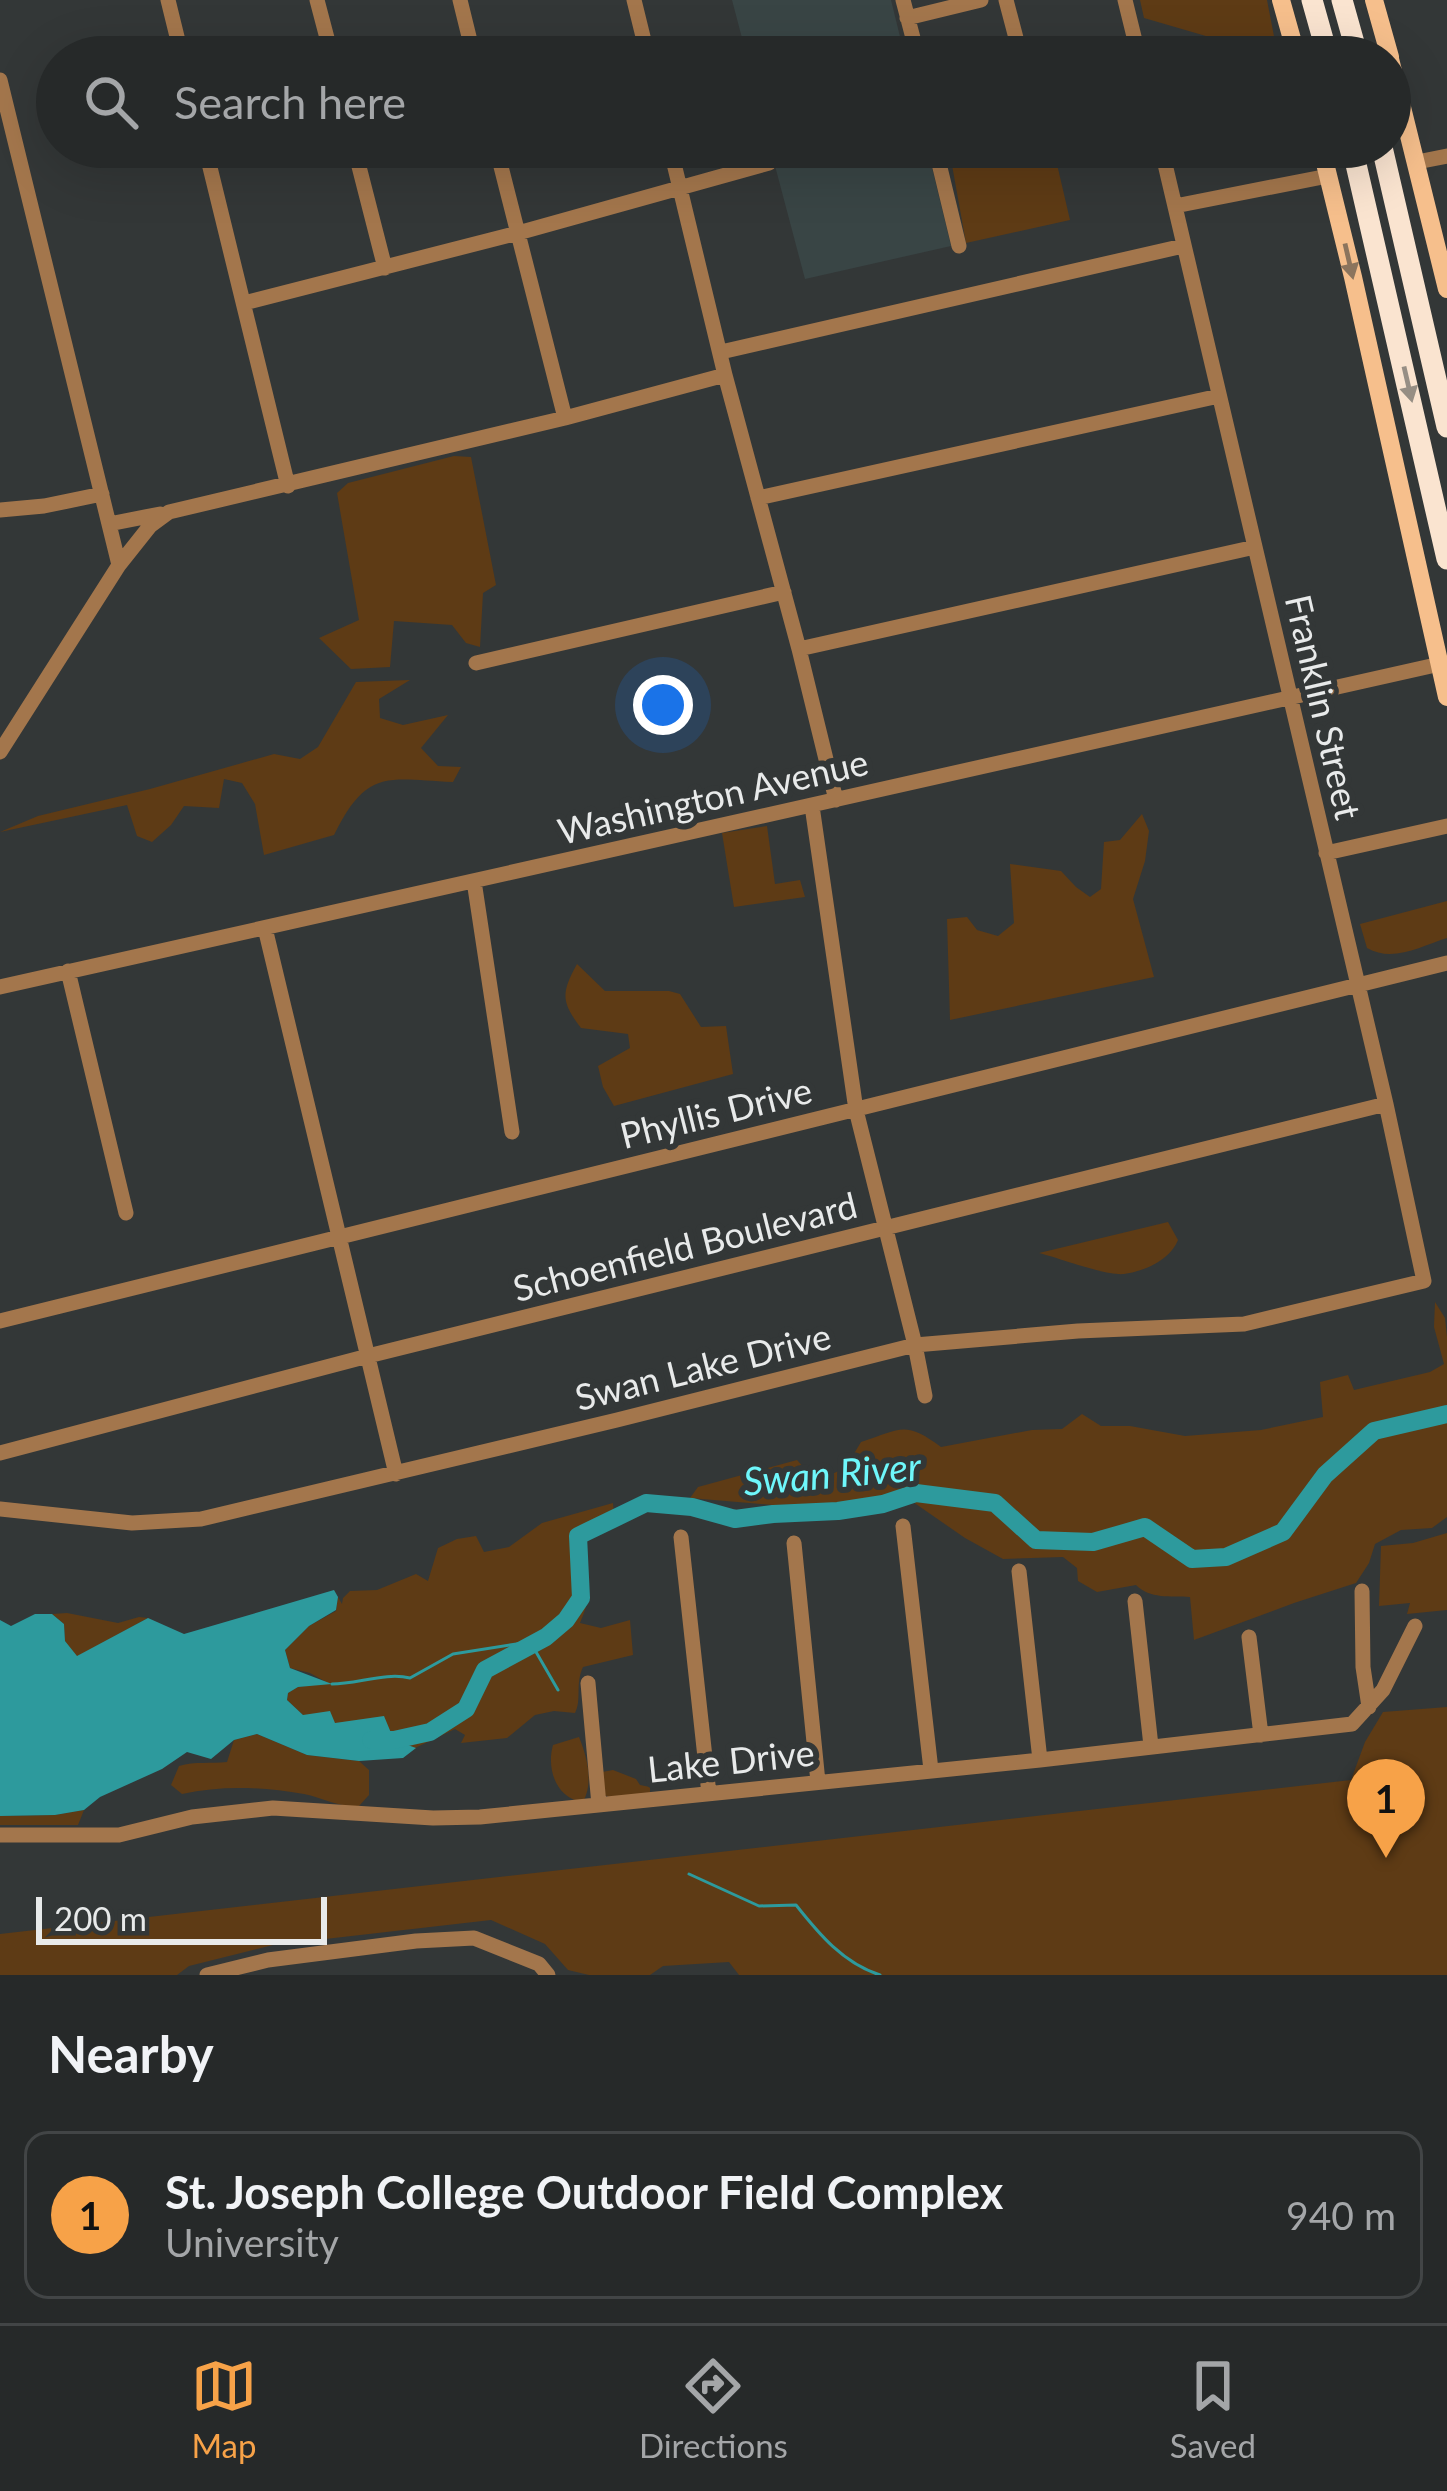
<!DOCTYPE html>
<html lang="en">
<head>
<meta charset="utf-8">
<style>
  :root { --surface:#262929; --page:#323535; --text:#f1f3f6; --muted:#a4a6a8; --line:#424546; --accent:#f7a248 }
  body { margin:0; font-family:Lato,sans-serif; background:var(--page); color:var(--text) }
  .scale { position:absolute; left:36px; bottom:30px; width:291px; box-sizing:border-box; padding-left:12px; border:6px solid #e8eaea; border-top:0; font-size:33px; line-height:42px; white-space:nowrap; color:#e8eaea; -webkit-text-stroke:9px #333737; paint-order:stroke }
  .you { position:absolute; left:663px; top:705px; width:42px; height:42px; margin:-30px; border:9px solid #fff; border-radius:50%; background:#1a73e8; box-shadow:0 0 0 18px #1a73e833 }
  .badge { display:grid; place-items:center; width:78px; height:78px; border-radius:50%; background:var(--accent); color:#111; font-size:39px; font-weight:700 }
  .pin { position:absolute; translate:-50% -99px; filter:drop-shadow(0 3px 6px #0008) }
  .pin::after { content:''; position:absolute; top:63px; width:42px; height:36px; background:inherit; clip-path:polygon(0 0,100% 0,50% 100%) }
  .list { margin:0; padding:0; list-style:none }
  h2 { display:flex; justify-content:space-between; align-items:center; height:156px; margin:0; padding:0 48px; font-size:51px }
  h2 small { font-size:39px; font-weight:400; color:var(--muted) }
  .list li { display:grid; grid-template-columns:78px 1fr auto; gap:36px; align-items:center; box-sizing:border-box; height:168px; margin:0 24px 24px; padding:0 24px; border:3px solid var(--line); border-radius:24px }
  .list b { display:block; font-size:45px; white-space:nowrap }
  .list p { margin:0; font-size:39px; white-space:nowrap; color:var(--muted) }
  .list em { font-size:39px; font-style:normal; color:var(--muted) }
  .icon { flex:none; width:66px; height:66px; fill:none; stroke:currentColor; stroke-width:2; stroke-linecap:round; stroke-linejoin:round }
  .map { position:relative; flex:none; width:1447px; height:1975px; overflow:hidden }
  .search { position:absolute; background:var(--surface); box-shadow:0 12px 48px #0002; left:36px; right:36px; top:36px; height:132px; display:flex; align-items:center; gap:30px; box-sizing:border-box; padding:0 42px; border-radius:66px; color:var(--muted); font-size:45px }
  .sheet { height:348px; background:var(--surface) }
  nav { display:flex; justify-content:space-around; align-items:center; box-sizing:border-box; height:168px; border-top:3px solid var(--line); background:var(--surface); font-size:33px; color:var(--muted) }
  nav a { display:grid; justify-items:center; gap:6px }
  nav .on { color:var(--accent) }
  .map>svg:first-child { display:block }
</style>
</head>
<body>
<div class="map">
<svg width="1447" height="1975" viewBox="0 0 1447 1975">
  <rect width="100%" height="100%" fill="#333737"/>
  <path fill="#394545" d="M 732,0 L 891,0 L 905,57 L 747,57 Z
    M 770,147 L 927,147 L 951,246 L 805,279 Z"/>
  <path fill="#5e3b15" d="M 1140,0 L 1267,0 L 1278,57 L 1144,18 Z
    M 1019,147 L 1053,147 L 1070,220 L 966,243 L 950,154 L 979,151 L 1003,158 L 1016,153 Z
    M 454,456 L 471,457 L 496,585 L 483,593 L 480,647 L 466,643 L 452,625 L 394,621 L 390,667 L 351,669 L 319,638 L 359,620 L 337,493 L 348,483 Z
    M 410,680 L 379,699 L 380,718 L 403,725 L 448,715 L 421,748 L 438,766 L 461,767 L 453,782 C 387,779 367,768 334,835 L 264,855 L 255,804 L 242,783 L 224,779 L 219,808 L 184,806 L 171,825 L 152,842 L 137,836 L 127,805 L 0,832 L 38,816 L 150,789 L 274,754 L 300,759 L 318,747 L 356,682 Z
    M 1142,814 L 1149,831 L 1145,861 L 1133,899 L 1154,977 L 950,1020 L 947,919 L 967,917 L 977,930 L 998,936 L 1014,923 L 1010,864 L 1061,871 L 1076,887 L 1090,897 L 1101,889 L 1104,842 L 1120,840 Z
    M 767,826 L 775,884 L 800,880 L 805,897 L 734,907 L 722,833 Z
    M 1447,901 L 1447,938 C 1421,946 1393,963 1367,948 L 1360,924 Z
    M 577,964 L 605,991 L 669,991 L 680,994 L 701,1027 L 726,1026 L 733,1074 L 614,1106 L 603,1087 L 598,1066 L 630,1048 L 628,1034 L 581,1028 C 561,1002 561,993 577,964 Z
    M 1168,1222 L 1178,1240 C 1170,1260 1145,1271 1124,1274 C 1106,1276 1059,1258 1039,1253 Z
    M 1435,1302 L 1445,1318 L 1447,1337 L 1447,1517 L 1432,1528 L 1401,1530 L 1375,1544 L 1369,1563 L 1356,1583 L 1294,1603 L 1194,1640 L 1190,1597 C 1170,1596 1150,1599 1136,1585 L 1097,1592 L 1078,1581 L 1077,1568 L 1063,1557 L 1003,1559 L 965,1538 L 913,1502 L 773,1505 L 690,1498 L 698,1487 L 797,1460 L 817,1482 L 846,1467 L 861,1442 C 901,1429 905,1420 941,1447 L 1032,1430 L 1062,1429 L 1082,1414 L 1101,1426 L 1130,1426 L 1185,1436 L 1261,1430 L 1323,1417 L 1320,1382 L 1348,1375 L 1354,1390 L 1430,1372 L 1444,1364 L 1434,1327 Z
    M 613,1503 L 614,1517 C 606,1521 592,1525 586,1532 C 576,1544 588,1578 588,1593 C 588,1604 584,1613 580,1623 L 601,1628 L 630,1620 L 633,1655 L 583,1667 C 575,1684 582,1700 575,1713 L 554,1711 L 535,1715 L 507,1738 L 461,1743 L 465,1735 L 455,1729 L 415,1748 L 303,1715 L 287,1700 L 288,1693 L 298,1687 L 328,1683 L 310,1673 L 290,1668 L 285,1650 L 309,1626 L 336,1611 L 338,1597 L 342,1604 L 343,1598 L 350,1591 L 377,1590 L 416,1574 L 428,1581 L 438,1548 L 457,1539 L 476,1536 L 484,1552 L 509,1547 L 542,1523 Z
    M 1447,1533 L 1447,1610 L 1407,1614 L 1410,1603 L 1379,1606 L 1381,1546 L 1413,1543 Z
    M 67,1613 L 118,1623 L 139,1617 L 148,1618 L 77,1657 L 65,1641 L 64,1624 L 52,1614 Z
    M 1447,1707 L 1447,1975 L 739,1975 L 729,1962 L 663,1966 L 650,1975 L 589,1975 L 568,1970 L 545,1944 L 491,1920 L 273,1945 L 189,1966 L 177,1975 L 0,1975 L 0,1934 L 1351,1780 L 1365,1742 L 1383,1712 Z
    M 257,1734 L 307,1755 L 359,1761 L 369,1770 L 369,1795 L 359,1806 C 339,1808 324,1798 304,1794 C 262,1787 223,1785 182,1794 L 171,1785 L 179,1766 C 195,1761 211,1764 227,1762 L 234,1740 Z
    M 579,1737 C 587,1757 594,1782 583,1802 C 557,1799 546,1770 553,1745 Z
    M 613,1770 L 636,1779 L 640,1785 L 650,1787 L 650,1795 L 609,1797 L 604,1795 L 602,1772 Z
    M 84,1810 L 78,1825 L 0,1825 L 0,1816 L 55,1815 Z"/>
  <path fill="#2d9a9d" d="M 334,1590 L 338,1597 L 336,1610 L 309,1626 L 285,1650 L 290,1668 L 332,1684 L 298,1687 L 288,1693 L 287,1700 L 303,1715 L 330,1711 L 335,1723 L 384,1716 L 394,1740 L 416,1748 L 403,1758 L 359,1761 L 307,1755 L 257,1734 L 234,1740 L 211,1759 L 187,1752 L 162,1769 L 100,1797 L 84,1810 L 55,1815 L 0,1816 L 0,1620 L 11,1626 L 35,1614 L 52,1614 L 64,1624 L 65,1641 L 77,1656 L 148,1618 L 184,1634 Z"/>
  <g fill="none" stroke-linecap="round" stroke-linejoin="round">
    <path stroke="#2d9a9d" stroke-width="3" d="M 332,1684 C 357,1684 386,1672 410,1678 L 453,1654 L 523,1643 L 532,1645 L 558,1690
      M 689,1874 L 759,1906 L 796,1905 C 819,1934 843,1963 880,1975"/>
    <path stroke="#2d9a9d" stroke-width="18" d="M 371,1740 L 394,1740 L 430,1732 L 466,1709 L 485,1670 L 546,1637 L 566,1620 L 581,1598 L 578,1536 L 646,1503 L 692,1507 L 735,1519 L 773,1514 L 838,1511 L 883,1504 L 916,1493 L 995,1503 L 1036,1540 L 1093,1542 L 1145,1527 L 1192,1559 L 1226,1557 L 1283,1532 L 1325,1475 L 1374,1431 L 1447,1414"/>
    <path stroke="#a3764c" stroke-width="15" d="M 168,0 L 182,57
      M 317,0 L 332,57
      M 460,0 L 474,57
      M 634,0 L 648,57
      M 903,0 L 918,57
      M 1006,0 L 1021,57
      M 1125,0 L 1139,57
      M 907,18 L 981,0
      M 0,80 L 119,565
      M 205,147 L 288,486
      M 354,147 L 385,268
      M 496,147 L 565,418
      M 670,147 L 725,375 L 799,649 L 836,800
      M 935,147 L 959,246
      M 1417,162 L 1447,156
      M 1175,206 L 1328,176
      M 244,303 L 518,233 L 769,163
      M 721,352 L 1183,246
      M 758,498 L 1219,396
      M 0,510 L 44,506 L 102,494
      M 109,524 L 160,514
      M 799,649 L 1255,547
      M 476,663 L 784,592
      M 0,752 L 119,565 L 150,526 L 169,512 L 565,418 L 725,375
      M 812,806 L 856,1110 L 915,1345 L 925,1396
      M 1326,853 L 1447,826
      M 474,881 L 512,1132
      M 265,928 L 396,1474
      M 68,971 L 126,1213
      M 0,987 L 1440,664
      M 0,1321 L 1447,963
      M 0,1453 L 368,1356 L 1386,1104
      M 0,1509 L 132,1523 L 201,1519 L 617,1420 L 915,1345 L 1078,1331 L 1244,1324 L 1424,1281 L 1386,1104 L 1161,147
      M 903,1526 L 931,1770
      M 681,1537 L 709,1794
      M 794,1543 L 818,1782
      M 1019,1571 L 1040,1760
      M 1362,1591 L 1363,1667 L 1369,1707
      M 1135,1601 L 1151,1746
      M 1249,1637 L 1261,1735
      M 588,1683 L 599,1805
      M 0,1835 L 119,1835 L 192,1817 L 273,1808 L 433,1818 L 480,1817 L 1040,1760 L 1352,1724 L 1383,1690 L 1415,1626
      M 207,1975 L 268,1960 L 416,1941 L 474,1938 L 539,1964 L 548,1975"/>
    <path stroke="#f6bf8c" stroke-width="18" d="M 1281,0 L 1297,57
      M 1374,0 L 1390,57
      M 1390,59 L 1447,289
      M 1321,147 L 1353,277 L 1447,697"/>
    <path stroke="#fae4d0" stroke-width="21" d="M 1312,0 L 1328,57
      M 1342,0 L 1358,57
      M 1352,147 L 1447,559
      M 1382,147 L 1447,427"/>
  </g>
  <defs><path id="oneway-solid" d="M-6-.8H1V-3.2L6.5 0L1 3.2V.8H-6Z" transform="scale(3)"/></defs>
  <use fill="#8b745d" href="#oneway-solid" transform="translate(1349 261) rotate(77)"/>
  <use fill="#968e84" href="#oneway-solid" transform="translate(1408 384) rotate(77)"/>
  <g text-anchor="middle" stroke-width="12" stroke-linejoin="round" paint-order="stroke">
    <g font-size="36" fill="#e8eaea" stroke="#333737">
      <text transform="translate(1323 707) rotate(77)" y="13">Franklin Street</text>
      <text transform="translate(713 797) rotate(-13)" y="13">Washington Avenue</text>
      <text transform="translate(716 1113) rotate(-14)" y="13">Phyllis Drive</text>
      <text transform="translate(685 1247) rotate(-14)" y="13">Schoenfield Boulevard</text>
      <text transform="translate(703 1367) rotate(-14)" y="13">Swan Lake Drive</text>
      <text transform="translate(731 1761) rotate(-6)" y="13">Lake Drive</text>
    </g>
    <g font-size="39" font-style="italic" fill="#6ef7fb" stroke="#333737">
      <text transform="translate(832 1474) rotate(-5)" y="14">Swan River</text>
    </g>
  </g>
</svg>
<div class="scale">200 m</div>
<div class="you"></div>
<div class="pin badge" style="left:1386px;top:1858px">1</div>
<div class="search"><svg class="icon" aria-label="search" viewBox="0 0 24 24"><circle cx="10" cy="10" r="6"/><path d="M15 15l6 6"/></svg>Search here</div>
</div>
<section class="sheet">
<h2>Nearby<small></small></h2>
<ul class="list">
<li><span class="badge">1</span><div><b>St. Joseph College Outdoor Field Complex</b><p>University</p></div><em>940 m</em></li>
</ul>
</section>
<nav>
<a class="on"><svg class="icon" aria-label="map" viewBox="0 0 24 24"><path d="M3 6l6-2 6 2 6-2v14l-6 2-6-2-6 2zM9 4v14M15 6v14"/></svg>Map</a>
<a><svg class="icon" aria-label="directions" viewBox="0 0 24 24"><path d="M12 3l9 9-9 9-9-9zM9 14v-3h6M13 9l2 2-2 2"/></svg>Directions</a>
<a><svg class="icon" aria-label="saved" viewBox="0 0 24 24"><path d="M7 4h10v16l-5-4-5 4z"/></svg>Saved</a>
</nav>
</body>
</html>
